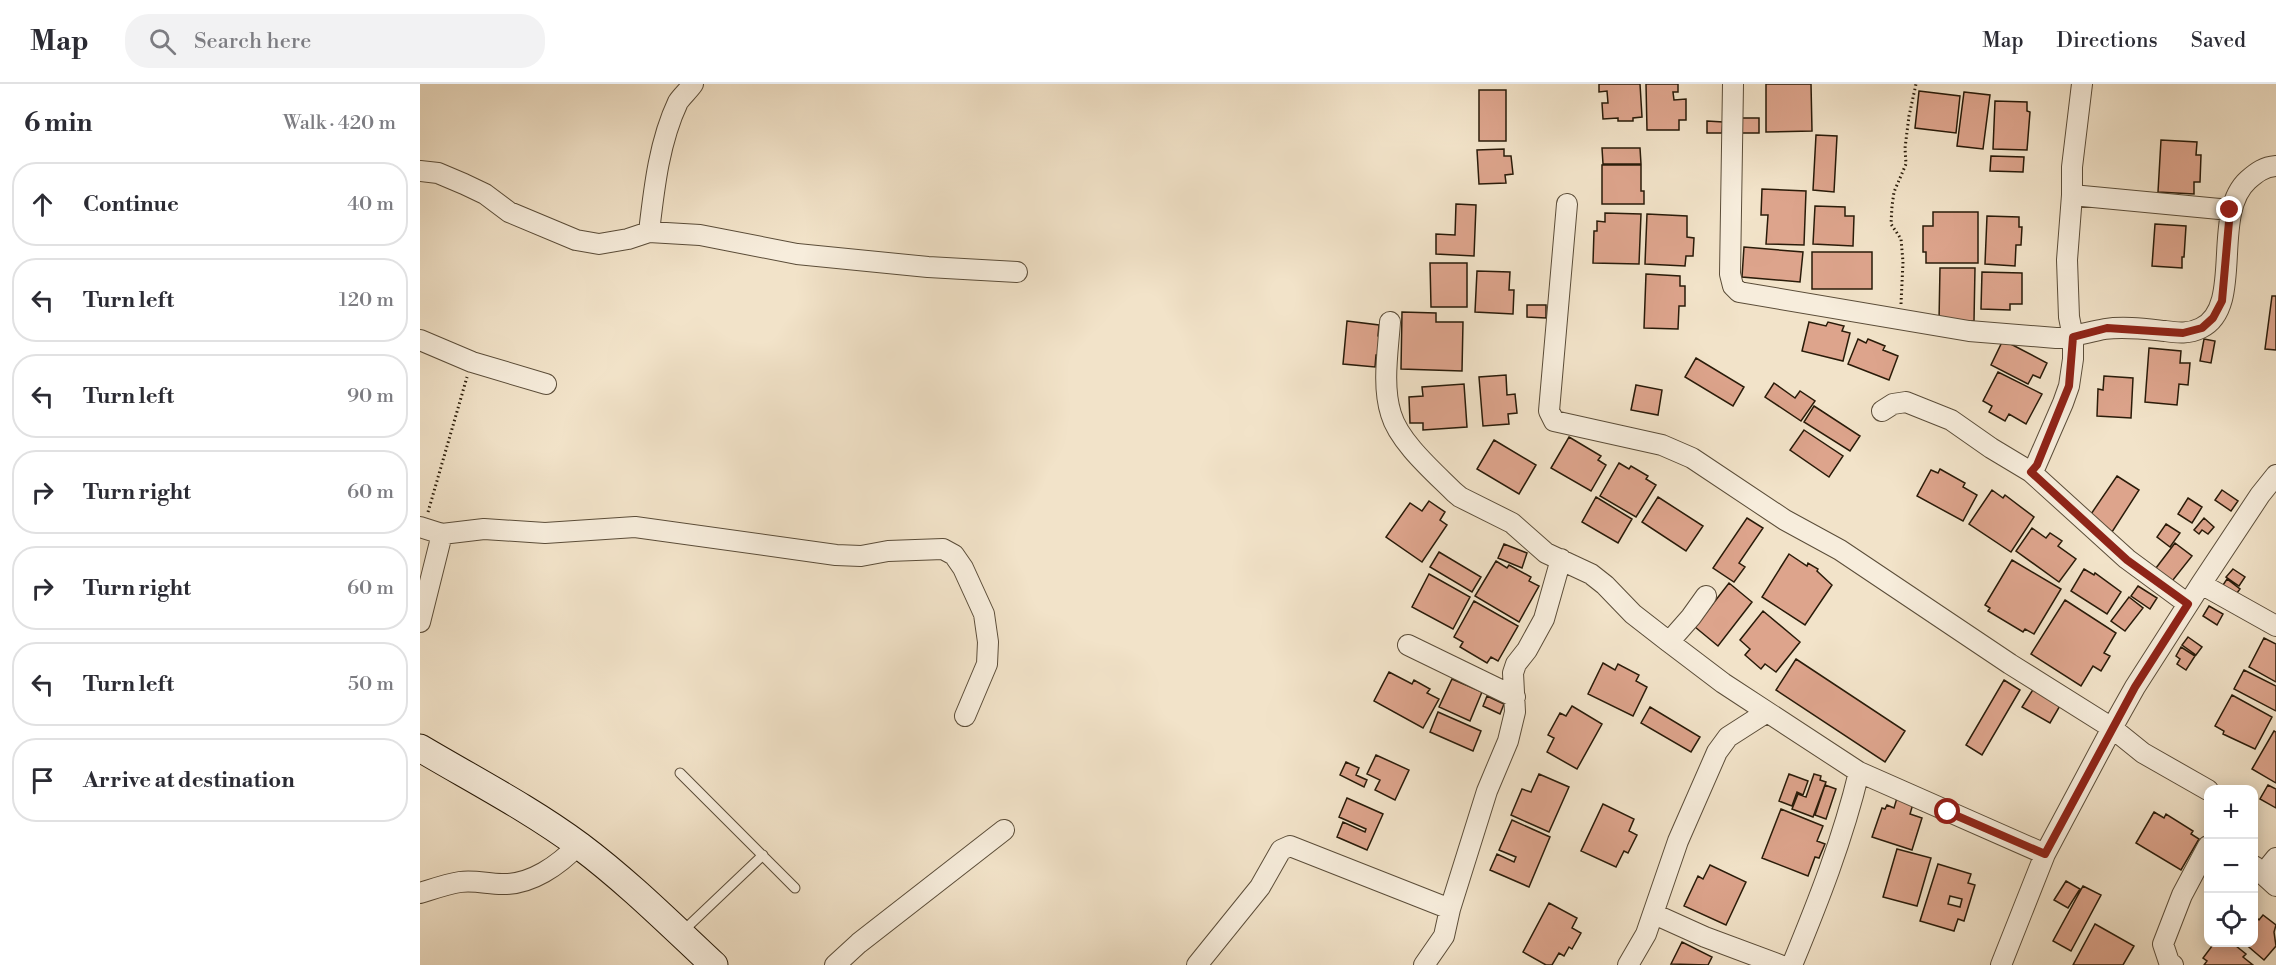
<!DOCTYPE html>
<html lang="en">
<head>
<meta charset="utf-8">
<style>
  :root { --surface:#fff; --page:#f2f2f3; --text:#2b2b33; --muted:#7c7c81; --line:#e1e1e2 }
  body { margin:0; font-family:"Libre Bodoni",serif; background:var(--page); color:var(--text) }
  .controls { position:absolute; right:18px; bottom:18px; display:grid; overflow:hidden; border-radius:12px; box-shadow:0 3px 15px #0003 }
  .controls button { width:54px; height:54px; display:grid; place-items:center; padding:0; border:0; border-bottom:2px solid var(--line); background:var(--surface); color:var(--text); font:30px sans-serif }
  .stop { position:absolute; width:18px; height:18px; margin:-14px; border:4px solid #8f2418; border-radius:50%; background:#fff }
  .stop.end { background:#8f2418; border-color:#fff; box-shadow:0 2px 6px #0008 }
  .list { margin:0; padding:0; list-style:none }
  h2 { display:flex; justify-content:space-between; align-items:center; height:78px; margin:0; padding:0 24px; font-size:26px }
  h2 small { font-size:20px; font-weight:400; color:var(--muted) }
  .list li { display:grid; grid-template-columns:39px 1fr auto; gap:18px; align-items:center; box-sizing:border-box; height:84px; margin:0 12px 12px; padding:0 12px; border:2px solid var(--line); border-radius:24px }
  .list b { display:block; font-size:22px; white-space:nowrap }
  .list em { font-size:20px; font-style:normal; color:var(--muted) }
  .icon { flex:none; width:33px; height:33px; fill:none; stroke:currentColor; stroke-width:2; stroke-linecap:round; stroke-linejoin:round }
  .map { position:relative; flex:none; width:1856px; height:881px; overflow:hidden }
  header { display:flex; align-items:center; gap:36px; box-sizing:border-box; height:84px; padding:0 30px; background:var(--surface); border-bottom:2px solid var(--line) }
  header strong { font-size:28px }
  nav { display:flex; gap:33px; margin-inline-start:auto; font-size:21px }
  .search { width:420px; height:54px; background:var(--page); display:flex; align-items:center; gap:15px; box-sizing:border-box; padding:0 21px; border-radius:24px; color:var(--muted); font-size:22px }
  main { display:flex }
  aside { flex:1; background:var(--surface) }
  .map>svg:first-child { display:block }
</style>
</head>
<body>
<header>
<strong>Map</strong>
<div class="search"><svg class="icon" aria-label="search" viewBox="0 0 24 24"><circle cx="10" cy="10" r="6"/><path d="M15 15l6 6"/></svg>Search here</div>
<nav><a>Map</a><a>Directions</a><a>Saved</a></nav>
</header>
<main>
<aside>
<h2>6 min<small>Walk · 420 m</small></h2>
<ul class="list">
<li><svg class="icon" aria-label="ahead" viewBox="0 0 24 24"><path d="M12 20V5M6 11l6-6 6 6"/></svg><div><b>Continue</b></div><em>40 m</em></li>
<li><svg class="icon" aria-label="left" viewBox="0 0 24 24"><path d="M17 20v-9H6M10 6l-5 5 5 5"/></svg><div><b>Turn left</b></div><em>120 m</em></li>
<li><svg class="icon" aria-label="left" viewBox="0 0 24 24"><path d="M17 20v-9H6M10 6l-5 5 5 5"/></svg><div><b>Turn left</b></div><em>90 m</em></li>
<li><svg class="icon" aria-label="right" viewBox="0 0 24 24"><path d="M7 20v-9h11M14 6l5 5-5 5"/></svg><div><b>Turn right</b></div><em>60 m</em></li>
<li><svg class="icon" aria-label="right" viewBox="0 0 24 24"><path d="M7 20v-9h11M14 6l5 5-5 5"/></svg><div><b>Turn right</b></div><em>60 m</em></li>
<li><svg class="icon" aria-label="left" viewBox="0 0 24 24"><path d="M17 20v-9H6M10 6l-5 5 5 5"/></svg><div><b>Turn left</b></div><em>50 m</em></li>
<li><svg class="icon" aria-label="arrive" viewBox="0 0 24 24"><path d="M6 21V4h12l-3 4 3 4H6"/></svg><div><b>Arrive at destination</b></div></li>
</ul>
</aside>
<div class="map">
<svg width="1856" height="881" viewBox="0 0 1856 881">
  <rect width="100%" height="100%" fill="#f2e3c9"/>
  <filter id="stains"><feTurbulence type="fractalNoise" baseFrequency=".00333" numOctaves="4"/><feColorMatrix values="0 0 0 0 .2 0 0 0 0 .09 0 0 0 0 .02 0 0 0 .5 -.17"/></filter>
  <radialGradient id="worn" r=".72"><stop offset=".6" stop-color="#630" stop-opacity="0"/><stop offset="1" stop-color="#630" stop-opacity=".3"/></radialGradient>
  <path fill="#dda48c" stroke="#291b09" stroke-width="1.5" fill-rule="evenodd" d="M 1179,0 L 1220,0 L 1222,33 L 1213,34 L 1213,37 L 1198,37 L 1198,34 L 1183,35 L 1182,19 L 1188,19 L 1187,7 L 1179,8 Z
    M 1226,0 L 1258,0 L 1258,8 L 1253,8 L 1254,16 L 1266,15 L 1266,36 L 1259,36 L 1259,46 L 1227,46 Z
    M 1346,0 L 1391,0 L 1392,47 L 1346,48 Z
    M 1059,6 L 1086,6 L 1086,57 L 1059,57 Z
    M 1499,7 L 1540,12 L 1536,49 L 1495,44 Z
    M 1544,8 L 1570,11 L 1563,65 L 1537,62 Z
    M 1575,17 L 1607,18 L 1607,27 L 1610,28 L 1607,66 L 1573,65 Z
    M 1320,34 L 1339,34 L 1339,49 L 1320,49 Z
    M 1287,37 L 1303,38 L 1302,49 L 1287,49 Z
    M 1396,51 L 1417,52 L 1414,108 L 1393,106 Z
    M 1741,56 L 1777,58 L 1776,71 L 1781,71 L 1780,98 L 1774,98 L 1774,110 L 1738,108 Z
    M 1182,64 L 1220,64 L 1221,80 L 1183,80 Z
    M 1084,65 L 1084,72 L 1091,72 L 1093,90 L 1085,91 L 1086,99 L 1059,100 L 1057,66 Z
    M 1571,72 L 1604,73 L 1603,88 L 1570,87 Z
    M 1182,81 L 1221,81 L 1221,107 L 1224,107 L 1224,120 L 1182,120 Z
    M 1342,105 L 1386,107 L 1384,161 L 1346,160 L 1348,131 L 1341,131 Z
    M 1036,120 L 1056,121 L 1054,172 L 1016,170 L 1016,150 L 1035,151 Z
    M 1395,122 L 1425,123 L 1425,132 L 1434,132 L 1433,162 L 1393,160 Z
    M 1513,128 L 1558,128 L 1558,179 L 1506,179 L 1506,168 L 1503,168 L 1503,142 L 1513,142 Z
    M 1185,129 L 1221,130 L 1219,180 L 1173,179 L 1174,147 L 1177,147 L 1177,137 L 1185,138 Z
    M 1227,130 L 1267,132 L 1267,153 L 1274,154 L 1273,172 L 1266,172 L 1265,182 L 1225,180 Z
    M 1567,132 L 1599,133 L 1599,143 L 1602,143 L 1601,161 L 1596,161 L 1595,182 L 1565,180 Z
    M 1735,140 L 1766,142 L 1764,173 L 1762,173 L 1762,184 L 1732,182 Z
    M 1324,163 L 1383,168 L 1380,198 L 1322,193 Z
    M 1392,168 L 1452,168 L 1452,205 L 1392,205 Z
    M 1010,179 L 1047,179 L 1047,223 L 1011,223 Z
    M 1520,184 L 1555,184 L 1554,237 L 1519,237 Z
    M 1057,187 L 1090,188 L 1089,206 L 1094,206 L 1093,230 L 1055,228 Z
    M 1562,188 L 1602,189 L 1602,220 L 1590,220 L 1590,226 L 1561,225 Z
    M 1226,190 L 1260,192 L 1260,202 L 1265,202 L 1265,222 L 1259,222 L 1258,245 L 1224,244 Z
    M 1852,212 L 1856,212 L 1856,266 L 1845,265 Z
    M 1107,221 L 1126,221 L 1126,234 L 1107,233 Z
    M 982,228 L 1016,229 L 1016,238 L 1043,238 L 1042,287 L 981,285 Z
    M 927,237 L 959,241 L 958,252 L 962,253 L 960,271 L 956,271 L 955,283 L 923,280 Z
    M 1389,238 L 1406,242 L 1408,238 L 1424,242 L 1422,247 L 1430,249 L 1423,277 L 1382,267 Z
    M 1438,255 L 1446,259 L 1448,255 L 1465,262 L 1463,266 L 1478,272 L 1469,296 L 1428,280 Z
    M 1784,255 L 1795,257 L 1791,279 L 1780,277 Z
    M 1583,256 L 1627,279 L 1620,294 L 1613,291 L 1608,300 L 1571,281 Z
    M 1729,264 L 1761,267 L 1760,279 L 1770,279 L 1768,301 L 1759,300 L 1757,321 L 1725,318 Z
    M 1276,274 L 1324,303 L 1313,322 L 1265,293 Z
    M 1578,288 L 1622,310 L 1606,340 L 1589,330 L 1585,337 L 1569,328 L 1572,322 L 1563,317 Z
    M 1086,291 L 1087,311 L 1095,310 L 1097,329 L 1088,330 L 1089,340 L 1063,342 L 1059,293 Z
    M 1684,292 L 1713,294 L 1711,334 L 1677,332 L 1678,305 L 1683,306 Z
    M 1354,299 L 1375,314 L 1380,307 L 1395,317 L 1381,337 L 1345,313 Z
    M 1044,300 L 1047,343 L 1003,346 L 1003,339 L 990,339 L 989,313 L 1003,312 L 1002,303 Z
    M 1216,301 L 1242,306 L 1238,331 L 1211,326 Z
    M 1394,322 L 1440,352 L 1430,367 L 1384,338 Z
    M 1384,346 L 1423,372 L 1409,393 L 1370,366 Z
    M 1149,353 L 1181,372 L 1178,376 L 1186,381 L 1171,407 L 1131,384 Z
    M 1074,356 L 1116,381 L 1099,410 L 1057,385 Z
    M 1199,379 L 1209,385 L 1211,382 L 1228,392 L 1226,395 L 1236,401 L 1216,433 L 1180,412 Z
    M 1520,385 L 1545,399 L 1543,403 L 1557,411 L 1543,437 L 1497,412 L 1511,386 L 1518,389 Z
    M 1697,392 L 1719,406 L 1692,448 L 1669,433 Z
    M 1572,406 L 1583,414 L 1585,411 L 1614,433 L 1591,468 L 1549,440 Z
    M 1802,406 L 1818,417 L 1811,427 L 1795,416 Z
    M 1176,413 L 1212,435 L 1198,459 L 1162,438 Z
    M 1238,413 L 1283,442 L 1266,467 L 1222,438 Z
    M 1768,414 L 1782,423 L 1772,439 L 1758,430 Z
    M 1009,417 L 1025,428 L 1020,436 L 1027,441 L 1002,478 L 966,453 L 990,419 L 1002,427 Z
    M 1327,434 L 1343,444 L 1319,479 L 1325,483 L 1314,498 L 1293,484 Z
    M 1784,434 L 1794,443 L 1788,450 L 1782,446 L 1779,450 L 1774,446 Z
    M 1746,440 L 1760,449 L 1750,463 L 1737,453 Z
    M 1612,444 L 1626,454 L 1630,449 L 1642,457 L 1638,462 L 1656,475 L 1639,498 L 1596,467 Z
    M 1755,459 L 1772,472 L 1749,501 L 1733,488 Z
    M 1084,460 L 1107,469 L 1102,484 L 1078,474 Z
    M 1019,468 L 1061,493 L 1052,508 L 1010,483 Z
    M 1369,470 L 1387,482 L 1388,479 L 1398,485 L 1397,487 L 1412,501 L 1385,541 L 1342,513 Z
    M 1592,476 L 1641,505 L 1614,550 L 1605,545 L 1603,548 L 1568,527 L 1570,524 L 1565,521 Z
    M 1076,477 L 1087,484 L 1089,481 L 1111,493 L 1109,497 L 1119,502 L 1099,538 L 1055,512 Z
    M 1664,485 L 1674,491 L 1675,489 L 1701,508 L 1687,530 L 1651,507 Z
    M 1813,485 L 1825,493 L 1819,502 L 1806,493 Z
    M 1009,490 L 1050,513 L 1033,545 L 992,523 Z
    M 1807,495 L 1820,505 L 1814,513 L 1801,504 Z
    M 1309,499 L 1332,518 L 1298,562 L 1275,543 Z
    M 1718,502 L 1737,514 L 1730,525 L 1711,512 Z
    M 1709,513 L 1723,524 L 1705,547 L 1691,537 Z
    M 1645,516 L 1696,549 L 1684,569 L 1690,572 L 1681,587 L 1673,582 L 1661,602 L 1611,570 Z
    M 1054,517 L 1098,542 L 1078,577 L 1071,573 L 1067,579 L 1040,563 L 1043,558 L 1034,553 Z
    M 1789,522 L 1803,530 L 1797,541 L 1783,532 Z
    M 1343,527 L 1380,558 L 1356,588 L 1345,580 L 1341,585 L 1325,571 L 1330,565 L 1320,556 Z
    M 1768,553 L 1782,563 L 1776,571 L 1762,561 Z
    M 1844,554 L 1856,560 L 1856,598 L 1829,583 Z
    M 1761,563 L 1775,572 L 1766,586 L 1757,580 L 1760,575 L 1756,572 Z
    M 1376,575 L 1485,647 L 1465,678 L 1356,606 Z
    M 1183,579 L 1195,586 L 1198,580 L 1219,591 L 1216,597 L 1227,603 L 1213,632 L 1168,610 Z
    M 1824,586 L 1856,602 L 1856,627 L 1814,605 Z
    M 969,588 L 992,600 L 994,596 L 1010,605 L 1007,609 L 1019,615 L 1003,644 L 954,617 Z
    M 1032,595 L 1062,608 L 1050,637 L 1019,623 Z
    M 1584,596 L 1600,606 L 1562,671 L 1546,661 Z
    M 1614,604 L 1641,620 L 1630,639 L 1602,623 Z
    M 1812,611 L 1852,633 L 1835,665 L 1803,650 L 1804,647 L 1795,642 Z
    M 1067,612 L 1084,620 L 1080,630 L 1063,622 Z
    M 1152,622 L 1182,640 L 1157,685 L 1127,668 L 1134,654 L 1128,651 L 1140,629 L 1146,632 Z
    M 1230,623 L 1280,653 L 1271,668 L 1221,639 Z
    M 1018,628 L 1061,647 L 1053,667 L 1010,648 Z
    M 1854,647 L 1856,648 L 1856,699 L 1832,685 Z
    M 956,671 L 989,686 L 975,716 L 955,706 L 960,696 L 947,690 Z
    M 926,678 L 939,684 L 936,691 L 947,696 L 944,703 L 920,691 Z
    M 1119,690 L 1149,703 L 1129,748 L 1091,731 L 1102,705 L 1111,708 Z
    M 1369,690 L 1388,697 L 1383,711 L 1377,708 L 1372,722 L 1359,717 Z
    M 1394,690 L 1401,692 L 1400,696 L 1406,698 L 1393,733 L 1372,725 L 1378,710 L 1386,713 Z
    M 1405,701 L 1416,705 L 1406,735 L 1395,731 Z
    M 1848,701 L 1856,705 L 1856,724 L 1840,715 Z
    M 927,714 L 963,730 L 947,766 L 917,753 L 923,738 L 945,748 L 946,745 L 919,733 Z
    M 1477,714 L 1493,720 L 1490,730 L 1502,734 L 1492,766 L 1452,753 L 1462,724 L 1465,725 L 1467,721 L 1474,724 Z
    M 1183,720 L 1214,735 L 1209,747 L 1217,751 L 1208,769 L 1204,767 L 1196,783 L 1161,767 Z
    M 1361,725 L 1403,742 L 1397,757 L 1405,760 L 1399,774 L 1395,773 L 1388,792 L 1342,774 Z
    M 1734,728 L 1744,734 L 1746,730 L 1773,747 L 1771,750 L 1779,755 L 1761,786 L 1716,759 Z
    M 1092,736 L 1130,753 L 1109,803 L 1070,786 L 1077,770 L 1094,778 L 1096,773 L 1079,766 Z
    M 1477,765 L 1511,774 L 1497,822 L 1463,813 Z
    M 1518,780 L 1551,790 L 1548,799 L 1555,801 L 1544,837 L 1538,835 L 1534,847 L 1500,837 ZM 1530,812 L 1542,815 L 1540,823 L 1528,820 Z
    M 1290,781 L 1326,798 L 1306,841 L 1264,822 L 1278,792 L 1283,795 Z
    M 1646,797 L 1660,805 L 1648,824 L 1634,816 Z
    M 1663,802 L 1681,811 L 1651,867 L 1633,857 Z
    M 1129,819 L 1157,834 L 1152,844 L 1161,849 L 1152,865 L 1149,863 L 1144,872 L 1139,869 L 1132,881 L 1126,881 L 1103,868 Z
    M 1834,831 L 1839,836 L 1843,831 L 1856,841 L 1854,848 L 1856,862 L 1844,876 L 1823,858 L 1834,858 Z
    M 1675,840 L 1714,862 L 1703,881 L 1653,881 Z
    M 1262,858 L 1292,873 L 1288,881 L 1251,880 Z
    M 1795,858 L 1811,858 L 1826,870 L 1823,873 L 1833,881 L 1784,881 L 1787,877 L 1783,874 Z"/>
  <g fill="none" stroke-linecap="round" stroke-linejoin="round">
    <defs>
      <path id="lane" d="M 260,689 L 375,804
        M 262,848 L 343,771"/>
      <path id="street" d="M 1313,0 L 1310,190 L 1313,202 L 1319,208 L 1549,247 L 1636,254 C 1653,253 1668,248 1685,245 C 1704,242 1726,245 1745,247 C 1758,249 1769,250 1781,244 C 1825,223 1790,130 1828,96 C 1837,88 1844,83 1856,82
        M 0,87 L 18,89 L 44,100 L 65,110 L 89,128 L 156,156 L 179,160 L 208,155 L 229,148 L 280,151 L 377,170 L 508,183 L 597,188
        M 1652,111 L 1810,126
        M 1147,120 L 1129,327 L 1134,337 L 1242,361 L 1272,374 L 1365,436 L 1420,466 L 1590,580 L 1692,644 L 1723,669 L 1788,706
        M 229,148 C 234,105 239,58 258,18 C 262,12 269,6 273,0
        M 970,238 C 968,267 962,302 971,330 C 979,358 1014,388 1034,408 L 1040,413 L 1092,439 L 1126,469 L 1171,490 L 1185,501 L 1213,530 L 1249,558 L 1271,533 L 1286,512
        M 0,256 L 52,278 L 126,300
        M 1462,327 L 1473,320 L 1486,318 L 1531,336 L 1571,364 L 1611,388 L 1707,475 L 1768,520
        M 1611,388 L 1616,381 L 1643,319 L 1649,302 L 1653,275 L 1653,253 L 1649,233 L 1647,176 L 1652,111 L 1652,83 L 1662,0
        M 0,443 L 22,450 L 64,445 L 125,449 L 215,443 L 416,471 L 441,472 L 468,467 L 523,465 L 534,471 L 543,484 L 564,530 L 568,558 L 567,580 L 545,632
        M 1781,500 L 1856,542
        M 0,538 L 22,450
        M 1249,558 L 1303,599 L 1439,688 L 1625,770
        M 988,561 L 1095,613
        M 1834,782 L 1856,802
        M 1843,790 L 1856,774
        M 0,809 C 13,805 27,800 40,798 C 55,796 68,800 82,800 C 111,801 139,781 158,761
        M 1234,830 L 1285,853 L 1360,881
        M 415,881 L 439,859 L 584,746
        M 777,881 L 840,803 L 861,766 L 870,762 L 1030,825
        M 1004,881 L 1024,852 L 1030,825 L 1067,707 L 1088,657 L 1095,628 L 1093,589 L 1096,580 L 1107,566 L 1124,535 L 1141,475
        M 1208,881 L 1226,850 L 1258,757 L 1297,668 L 1308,653 L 1347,628
        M 1372,881 C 1398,818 1423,755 1439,688
        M 1581,881 L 1625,770 L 1692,644 L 1715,603 L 1781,500 L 1840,411 L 1856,391
        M 1753,881 L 1749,878 L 1743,860 L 1762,811 L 1788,762"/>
      <path id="secondary" d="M 0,664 C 54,696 110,725 160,762 C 208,798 251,841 294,881"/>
    </defs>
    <use href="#lane" stroke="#5b4d39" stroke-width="11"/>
    <use href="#street" stroke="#5b4d39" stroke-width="22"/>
    <use href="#secondary" stroke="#291b09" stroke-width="29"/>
    <path stroke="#291b09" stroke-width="3" stroke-dasharray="1.5 3" stroke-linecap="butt" d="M 1481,220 L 1483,178 L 1481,155 L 1471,140 L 1472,122 L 1474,108 L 1486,80 L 1485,64 L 1489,32 L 1496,0
      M 8,428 L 47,293"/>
    <use href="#lane" stroke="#f7eddc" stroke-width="9"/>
    <use href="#street" stroke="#f7eddc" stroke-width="20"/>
    <use href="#secondary" stroke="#f7eddc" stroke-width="27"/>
  </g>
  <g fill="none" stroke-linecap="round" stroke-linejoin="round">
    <path stroke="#8f2418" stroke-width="8" d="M 1528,728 L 1625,770 L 1715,603 L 1768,520 L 1707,476 L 1611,388 L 1617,381 L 1649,302 L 1653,253 L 1687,244 L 1763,249 L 1782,244 L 1793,234 L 1802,217 L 1810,126"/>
  </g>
  <rect width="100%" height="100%" filter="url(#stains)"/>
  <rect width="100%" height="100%" fill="url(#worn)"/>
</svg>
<div class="controls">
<button>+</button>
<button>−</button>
<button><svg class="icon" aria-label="locate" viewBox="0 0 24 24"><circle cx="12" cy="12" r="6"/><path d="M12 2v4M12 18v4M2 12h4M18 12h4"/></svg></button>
</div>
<div class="stop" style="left:1528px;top:728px"></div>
<div class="stop end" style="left:1810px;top:126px"></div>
</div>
</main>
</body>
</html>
